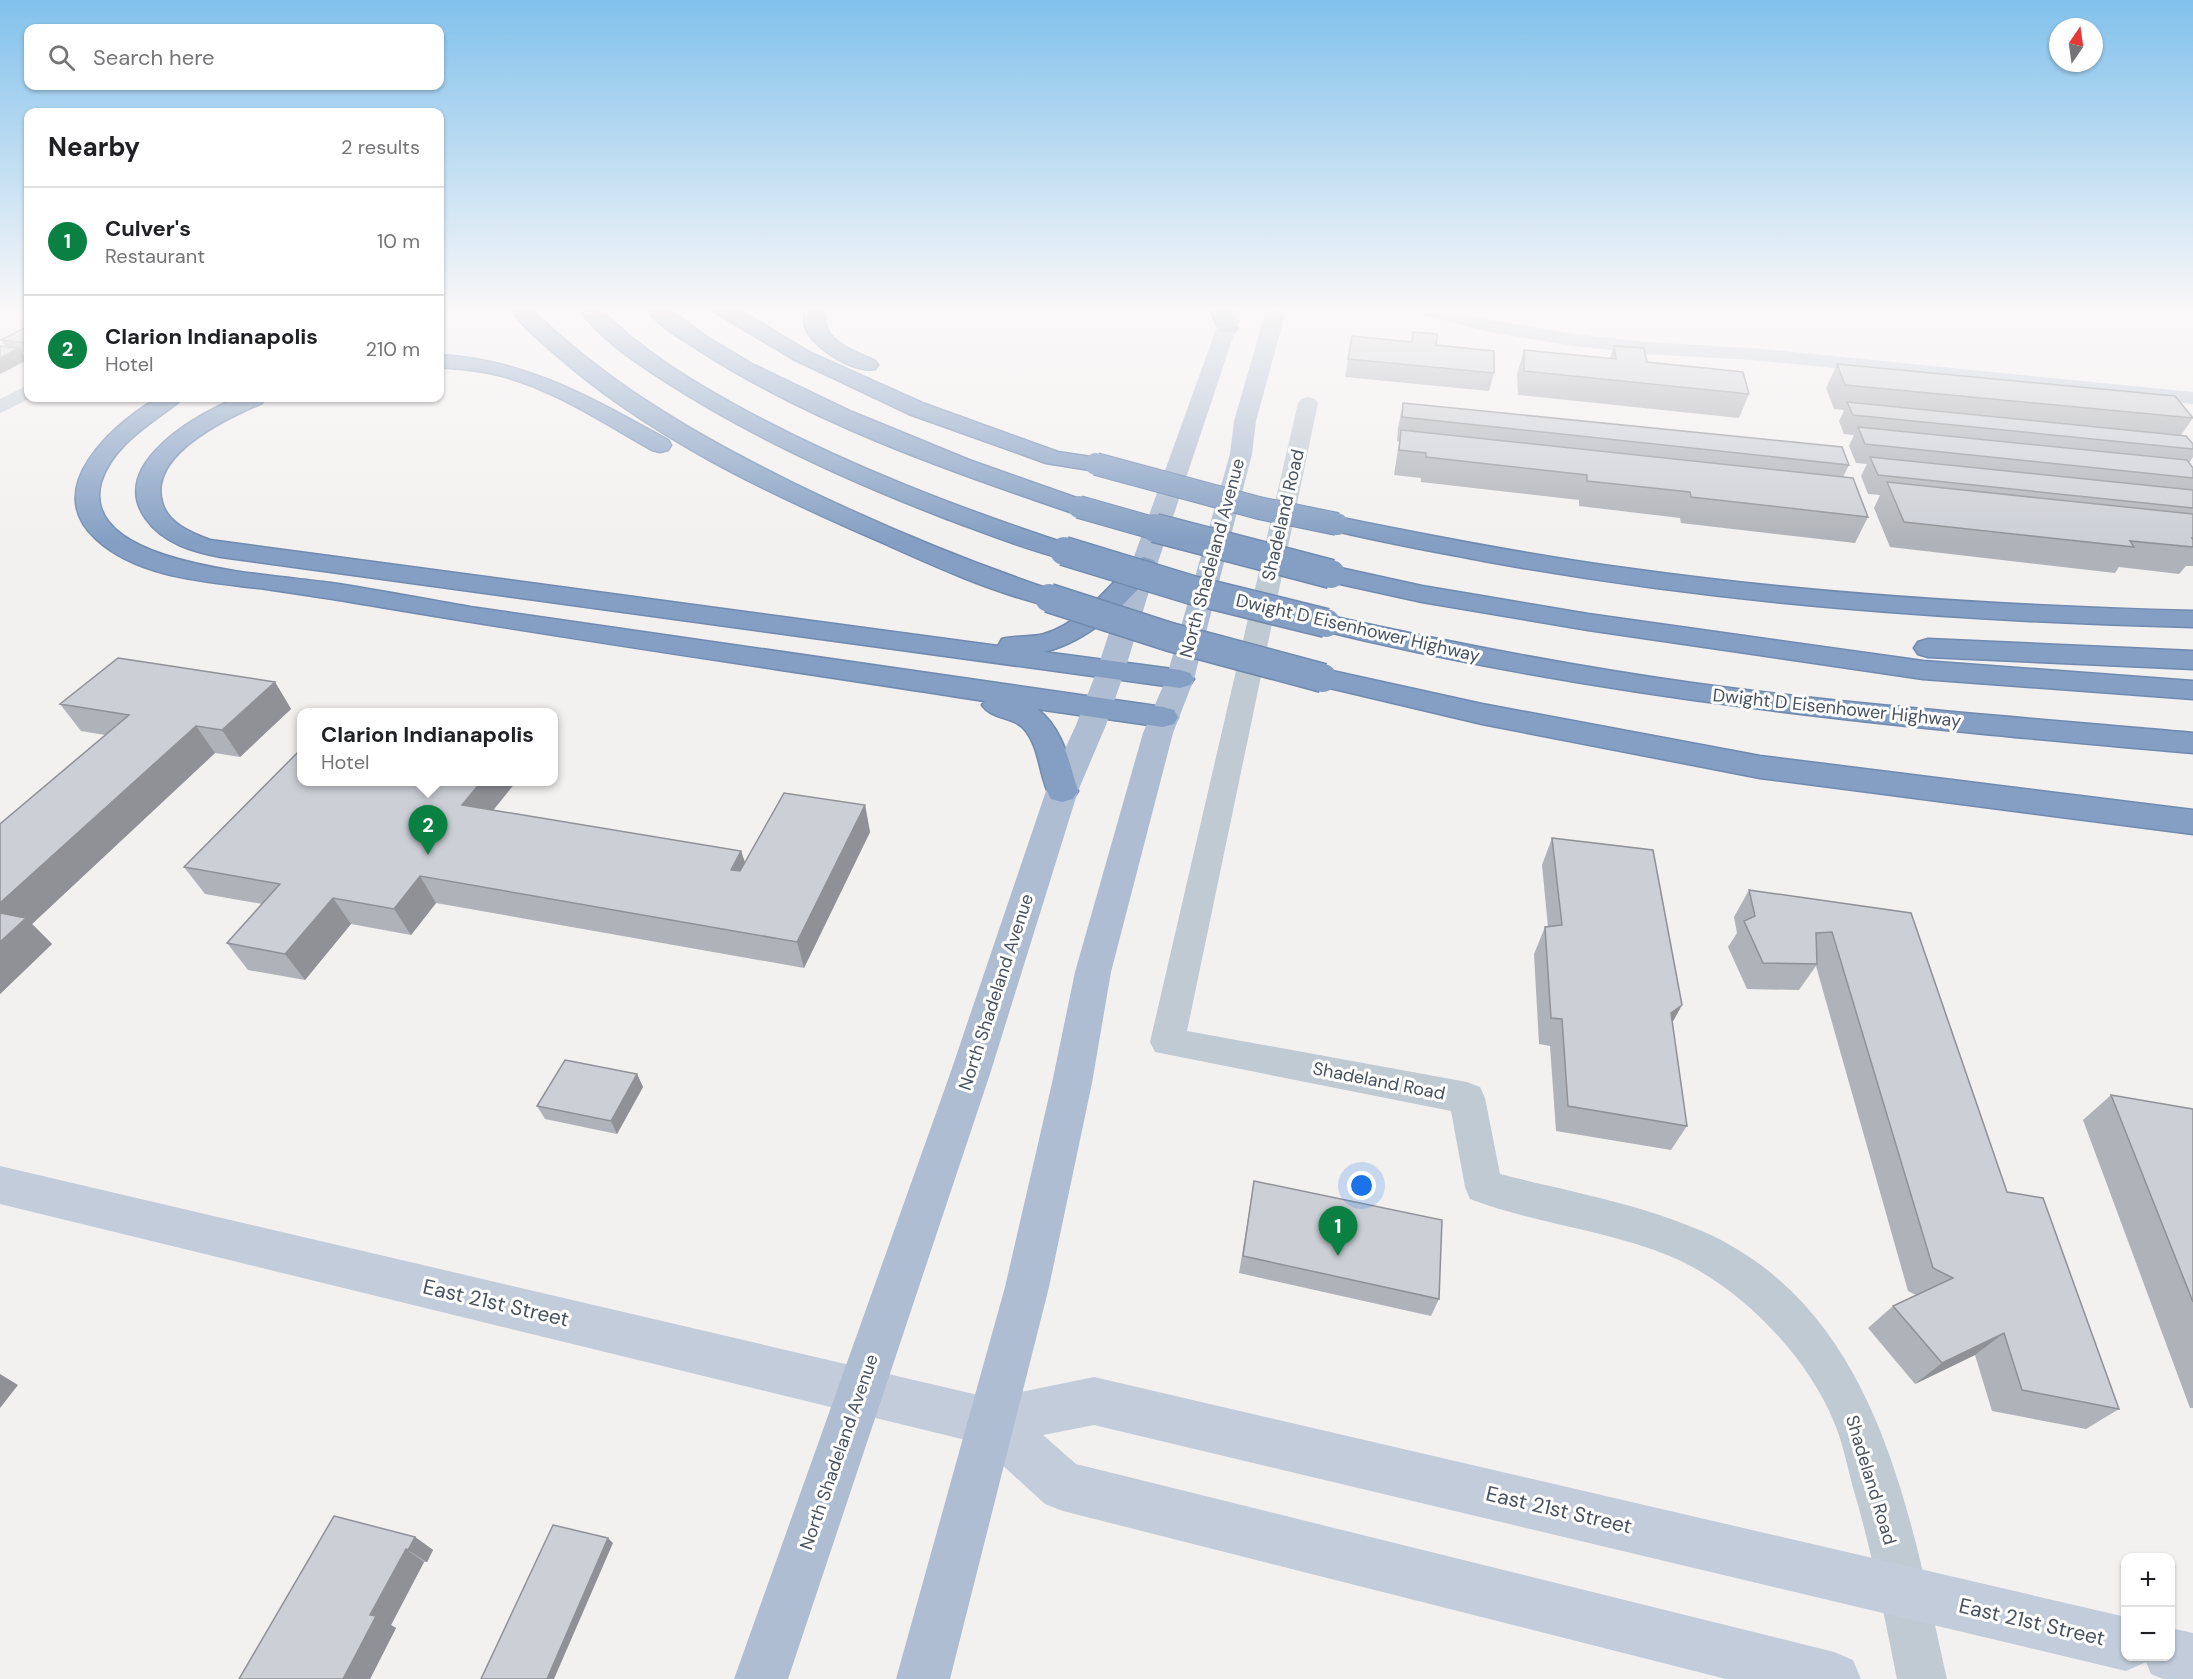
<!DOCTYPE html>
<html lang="en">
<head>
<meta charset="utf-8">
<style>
  :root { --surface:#fff; --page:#f6f6f6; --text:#202124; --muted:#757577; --line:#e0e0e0; --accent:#0b8043 }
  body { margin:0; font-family:"DM Sans",sans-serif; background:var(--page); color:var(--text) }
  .controls { position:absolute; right:18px; bottom:18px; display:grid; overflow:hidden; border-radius:12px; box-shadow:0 2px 4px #0004 }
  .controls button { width:54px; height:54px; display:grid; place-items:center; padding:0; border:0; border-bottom:2px solid var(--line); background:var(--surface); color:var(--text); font:30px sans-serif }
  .compass { position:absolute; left:2049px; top:18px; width:54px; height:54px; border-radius:50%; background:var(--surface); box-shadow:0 2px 4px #0004; rotate:13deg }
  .you { position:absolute; left:1362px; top:1186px; width:21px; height:21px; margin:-15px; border:4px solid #fff; border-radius:50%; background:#1a73e8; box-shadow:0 0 0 9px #1a73e833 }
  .badge { display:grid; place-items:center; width:39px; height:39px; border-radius:50%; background:var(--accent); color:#fff; font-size:20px; font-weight:700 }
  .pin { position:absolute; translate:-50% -50px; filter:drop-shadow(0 2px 3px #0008) }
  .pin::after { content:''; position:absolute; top:32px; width:21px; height:18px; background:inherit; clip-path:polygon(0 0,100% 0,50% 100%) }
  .popup { position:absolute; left:297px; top:708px; width:261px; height:78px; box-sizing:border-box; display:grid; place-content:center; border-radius:12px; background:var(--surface); filter:drop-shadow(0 2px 4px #0005); font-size:20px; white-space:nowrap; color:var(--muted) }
  .popup b { font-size:22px; color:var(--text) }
  .popup::after { content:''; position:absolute; left:50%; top:100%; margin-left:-12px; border:12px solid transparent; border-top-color:var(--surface) }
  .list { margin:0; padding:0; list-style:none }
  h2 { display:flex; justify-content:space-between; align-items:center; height:78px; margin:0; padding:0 24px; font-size:26px }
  h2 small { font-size:20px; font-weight:400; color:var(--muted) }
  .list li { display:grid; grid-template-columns:39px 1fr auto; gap:18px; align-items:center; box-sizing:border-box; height:108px; padding:0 24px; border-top:2px solid var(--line) }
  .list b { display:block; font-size:22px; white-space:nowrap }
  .list p { margin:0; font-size:20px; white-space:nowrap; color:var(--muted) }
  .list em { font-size:20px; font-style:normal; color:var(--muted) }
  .icon { flex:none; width:33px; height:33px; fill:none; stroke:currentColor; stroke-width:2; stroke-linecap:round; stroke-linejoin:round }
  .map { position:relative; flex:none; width:2193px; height:1679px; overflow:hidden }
  .search { position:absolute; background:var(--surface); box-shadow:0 2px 4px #0004; left:24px; top:24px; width:420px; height:66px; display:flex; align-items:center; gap:15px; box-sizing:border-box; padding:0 21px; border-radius:12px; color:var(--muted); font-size:22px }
  .panel { position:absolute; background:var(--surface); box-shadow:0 2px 4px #0004; left:24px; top:108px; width:420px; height:294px; border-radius:12px }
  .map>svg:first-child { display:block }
</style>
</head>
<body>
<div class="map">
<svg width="2193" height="1679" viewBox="0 0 2193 1679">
  <rect width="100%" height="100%" fill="#f3f0f0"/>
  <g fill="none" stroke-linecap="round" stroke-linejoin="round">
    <defs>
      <path id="highway" d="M 509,307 L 529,307 C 606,383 697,436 793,483 C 879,525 968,562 1058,592 L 1062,598 L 1058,604 L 1049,606 C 992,592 936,567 883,543 C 768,493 648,437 553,352 C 538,339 520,324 509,307 Z
        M 578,307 L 598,307 C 641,351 693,382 746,411 C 850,467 961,509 1073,546 L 1077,551 L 1073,556 L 1064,559 C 1024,549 985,533 947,519 C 851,482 755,439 668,383 C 637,363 599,339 578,307 Z
        M 645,307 L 666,307 L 705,336 L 752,364 L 852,412 L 969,460 L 1088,502 L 1091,507 L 1088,512 L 1079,514 L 1070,512 C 946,470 813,423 702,352 C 684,340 657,326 645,307 Z
        M 711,307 L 734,307 L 809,352 L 925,404 L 1058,452 L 1104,459 L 1108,464 L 1104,469 L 1096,471 L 1046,463 L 909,414 L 795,360 L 713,311 Z
        M 806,307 L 826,307 C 818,341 850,349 875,361 L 878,365 L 875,369 C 855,374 811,347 805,326 C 803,320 805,314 806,307 Z
        M 1209,307 L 1228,307 L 1237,328 L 1234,332 L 1220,332 Z
        M 440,355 C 528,360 593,399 668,440 L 671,445 L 668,450 L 660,452 L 652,450 C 602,422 551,387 494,374 C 476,369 458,369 440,367 Z
        M 157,398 L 182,398 C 177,405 168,409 161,415 C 137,432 110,453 101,482 C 77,568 280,575 331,583 C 378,590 424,599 470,607 L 1163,707 L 1174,710 L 1178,717 L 1174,724 L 1163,727 L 1037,709 C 1063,728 1069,762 1078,791 L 1073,799 L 1062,802 L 1051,799 C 1039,778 1041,751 1026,731 C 1015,716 992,720 982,705 L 985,701 C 780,669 574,640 369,605 C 335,599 300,594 266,589 C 211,582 139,579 96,539 C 40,487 114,425 157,398 Z
        M 237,398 L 265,398 L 262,403 C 227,418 148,454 162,502 C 167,523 191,533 210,540 L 998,646 L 1002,639 C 1016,635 1031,638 1044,634 C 1082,623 1109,586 1135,560 L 1144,557 L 1153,560 L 1157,565 C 1131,602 1089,641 1044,652 L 1180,670 L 1190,673 L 1194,679 L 1190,685 L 1180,688 L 221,557 C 193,552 163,543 146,519 C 107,464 197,415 237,398 Z
        M 1337,517 C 1435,537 1533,556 1632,569 C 1818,595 2005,606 2193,611 L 2193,627 C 1955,621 1718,604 1484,561 C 1432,551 1380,542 1328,529 L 1325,524 L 1328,519 Z
        M 1331,566 L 1422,586 L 1588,614 L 1923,661 L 2193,681 L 2193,699 L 1923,679 L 1588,630 L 1422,602 L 1322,580 L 1318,574 L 1322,568 Z
        M 1326,615 C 1447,642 1569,666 1692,683 C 1858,706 2026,718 2193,733 L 2193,753 C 1898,727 1604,700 1316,629 L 1312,623 L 1316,617 Z
        M 1928,639 L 2193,651 L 2193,669 L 1928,657 L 1918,654 L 1914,648 L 1918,642 Z
        M 1323,669 L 1482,704 L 1760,756 L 2193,810 L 2193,834 L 1760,778 L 1482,724 L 1313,684 L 1309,678 L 1313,672 Z"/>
    </defs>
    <use href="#highway" stroke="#708aaf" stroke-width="3"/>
    <path fill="#c0cad3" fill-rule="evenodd" d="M 28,385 L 28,398 L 31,398 L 0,413 L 0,399 Z
      M 1308,397 L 1315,399 L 1318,403 L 1187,1031 L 1467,1082 L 1480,1087 L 1485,1098 L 1500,1174 C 1567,1191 1638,1203 1702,1231 C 1878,1308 1909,1512 1947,1679 L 1897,1679 C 1884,1614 1871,1548 1852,1484 C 1847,1465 1843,1445 1836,1427 C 1809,1357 1740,1286 1672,1257 C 1608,1230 1536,1224 1470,1199 L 1465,1187 L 1451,1111 L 1155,1052 L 1150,1042 L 1298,403 L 1301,399 Z"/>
    <path fill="#c2ccda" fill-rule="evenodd" d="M 1405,307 L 1438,307 L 1489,320 L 1574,334 L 1644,342 L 1752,348 L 2193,392 L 2193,404 L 1752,360 L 1644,354 L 1574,346 L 1489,332 L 1407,311 Z
      M 0,1166 L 991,1398 L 1094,1377 L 2126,1617 L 2126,1656 L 2170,1656 L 2170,1628 L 2193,1633 L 2193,1679 L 2163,1679 L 2151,1674 L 2146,1662 L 2126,1671 L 1094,1425 L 1043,1435 L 1076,1464 L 1834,1652 L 1853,1660 L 1861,1679 L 1726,1679 L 1063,1511 L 1045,1504 L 978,1443 L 0,1204 Z"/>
    <path fill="#aebdd1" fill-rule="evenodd" d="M 1224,307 L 1243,307 L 1157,565 L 1125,670 L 1106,725 L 1078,791 L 990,1074 L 788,1679 L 734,1679 L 950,1074 L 1046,791 L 1076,725 L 1097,670 L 1131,565 Z
      M 1267,307 L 1287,307 L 1256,421 L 1252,454 L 1194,679 L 1173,733 L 1111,972 L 1092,1083 L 1049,1287 L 950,1679 L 896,1679 L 1005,1287 L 1052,1083 L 1075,972 L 1143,733 L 1166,679 L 1230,454 L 1234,421 Z"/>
    <use href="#highway" fill="#849fc3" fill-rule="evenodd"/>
    <defs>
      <path id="highway-bridge-far1" d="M 1096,464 L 1259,508 L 1337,524
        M 1079,507 L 1160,530"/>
      <path id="highway-bridge" d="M 1155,528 L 1331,574
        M 1064,551 L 1192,590 L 1326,623
        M 1049,598 L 1170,637 L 1323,678"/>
    </defs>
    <use href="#highway-bridge-far1" stroke="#708aaf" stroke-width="24" stroke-linecap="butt"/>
    <use href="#highway-bridge" stroke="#708aaf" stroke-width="31" stroke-linecap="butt"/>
    <use href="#highway-bridge-far1" stroke="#849fc3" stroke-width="22"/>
    <use href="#highway-bridge" stroke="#849fc3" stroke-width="28"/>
  </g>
  <path fill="#afb2b8" d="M 28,326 L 28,354 L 22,353 L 27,360 L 0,374 L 0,346 L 6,347 L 1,340 Z
    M 1413,332 L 1436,345 L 1494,373 L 1489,391 L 1345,377 L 1348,359 L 1411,342 Z
    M 1614,346 L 1647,362 L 1749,394 L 1739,418 L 1518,395 L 1517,374 L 1524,350 L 1610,358 Z
    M 1837,364 L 2193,418 L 2181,435 L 2193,444 L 2193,457 L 2189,463 L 2193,468 L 2193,566 L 2186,566 L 2179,574 L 2119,567 L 2115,573 L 1890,547 L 1874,508 L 1880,495 L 1868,494 L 1861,476 L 1867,464 L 1856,463 L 1849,446 L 1854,435 L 1844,434 L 1839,421 L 1844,410 L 1834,409 L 1826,388 Z
    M 1403,403 L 1849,465 L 1843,477 L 1868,517 L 1855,543 L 1681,523 L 1680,518 L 1579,506 L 1579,500 L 1421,482 L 1421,478 L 1394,475 L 1399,442 L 1397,441 L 1398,428 Z
    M 275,682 L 291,709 L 240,757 L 215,753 L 32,924 L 52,944 L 0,994 L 0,824 L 105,735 L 81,731 L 60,704 Z
    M 515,783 L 493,810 L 741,851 L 745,862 L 865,805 L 870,832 L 804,968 L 436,903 L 411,935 L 351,924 L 305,980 L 248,970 L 227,943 L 262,904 L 205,894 L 184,867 Z
    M 1552,838 L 1682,1005 L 1672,1023 L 1687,1126 L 1671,1150 L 1556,1131 L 1550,1046 L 1539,1044 L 1534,954 L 1545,927 L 1548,927 L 1542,865 Z
    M 1749,890 L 1911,913 L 2007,1192 L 2119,1409 L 2086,1429 L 1992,1411 L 1975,1355 L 1915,1384 L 1868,1328 L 1893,1306 L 1916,1295 L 1908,1291 L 1816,966 L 1799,990 L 1747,989 L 1728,947 L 1737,933 L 1734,917 Z
    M 637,1074 L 643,1087 L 617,1134 L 545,1119 L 537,1106 Z
    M 2111,1095 L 2193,1109 L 2193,1408 L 2190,1408 L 2083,1120 Z
    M 1254,1181 L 1439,1299 L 1431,1316 L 1239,1273 Z
    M 415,1537 L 433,1550 L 427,1562 L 424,1562 L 391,1625 L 396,1628 L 370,1679 L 239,1679 Z"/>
  <path fill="#8f9196" d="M 19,348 L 27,360 L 0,374 L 0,358 Z
    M 275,682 L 291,709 L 240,757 L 222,730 Z
    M 196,726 L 215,753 L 32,924 L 52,944 L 0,994 L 0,903 Z
    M 481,782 L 514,782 L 515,783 L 476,832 L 462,805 Z
    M 865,805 L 870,832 L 804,968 L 797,942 Z
    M 741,851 L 750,878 L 731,870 Z
    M 420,876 L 436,903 L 411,935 L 394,909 Z
    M 333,898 L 351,924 L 305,980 L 285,954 Z
    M 1682,1005 L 1667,1032 L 1671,1013 Z
    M 637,1074 L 643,1087 L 617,1134 L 611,1121 Z
    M 2004,1333 L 1975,1355 L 1915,1384 L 1942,1363 Z
    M 0,1374 L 18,1385 L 0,1408 Z
    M 415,1537 L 433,1550 L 427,1562 L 408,1550 Z
    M 608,1538 L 613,1543 L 554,1679 L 547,1679 Z
    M 406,1549 L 424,1562 L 391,1625 L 396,1628 L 370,1679 L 343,1679 L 370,1615 Z"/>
  <path fill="#cccfd6" stroke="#8f9196" stroke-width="1.5" d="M 28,326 L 28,343 L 1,340 Z
    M 1413,332 L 1437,334 L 1436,345 L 1494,351 L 1494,373 L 1348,359 L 1352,336 L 1412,342 Z
    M 0,346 L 19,348 L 0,358 Z
    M 1614,346 L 1644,348 L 1647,362 L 1743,372 L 1749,394 L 1524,371 L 1524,350 L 1616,359 Z
    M 1837,364 L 2175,396 L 2193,418 L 1845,385 Z
    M 1847,402 L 2186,436 L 2193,444 L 2193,449 L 1853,415 Z
    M 1403,403 L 1842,447 L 1849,465 L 1402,417 Z
    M 1858,427 L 2187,460 L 2193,468 L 2193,478 L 1865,444 Z
    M 1401,430 L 1853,478 L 1868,517 L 1691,497 L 1690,492 L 1587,481 L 1587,475 L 1426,457 L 1426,453 L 1399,450 Z
    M 1870,457 L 2193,490 L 2193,508 L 1878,475 Z
    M 1887,482 L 2193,514 L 2193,538 L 2192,538 L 2193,540 L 2193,547 L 2130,541 L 2134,547 L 1904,522 Z
    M 118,658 L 275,682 L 222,730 L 196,726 L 0,903 L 0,824 L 129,715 L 60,704 Z
    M 302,748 L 302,782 L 481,782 L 462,805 L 741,851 L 731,870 L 740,871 L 784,793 L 865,805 L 797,942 L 420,876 L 394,909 L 333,898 L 285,954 L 227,943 L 280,884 L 184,867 Z
    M 1552,838 L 1653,850 L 1682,1005 L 1671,1013 L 1687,1126 L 1568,1106 L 1562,1019 L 1551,1018 L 1545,927 L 1562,925 Z
    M 1749,890 L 1911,913 L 2007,1192 L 2043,1198 L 2119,1409 L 2022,1390 L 2004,1333 L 1942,1363 L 1893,1306 L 1953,1278 L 1933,1268 L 1832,932 L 1816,933 L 1817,964 L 1763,963 L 1744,921 L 1755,916 Z
    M 0,913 L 26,918 L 0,942 Z
    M 565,1060 L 637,1074 L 611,1121 L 537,1106 Z
    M 2111,1095 L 2193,1109 L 2193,1302 Z
    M 1254,1181 L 1442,1220 L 1439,1299 L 1243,1256 Z
    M 334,1516 L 415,1537 L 408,1550 L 406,1549 L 370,1615 L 376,1616 L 343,1679 L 239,1679 Z
    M 553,1525 L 608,1538 L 547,1679 L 481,1679 Z"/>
  <linearGradient id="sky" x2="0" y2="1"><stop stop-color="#81c1ec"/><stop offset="0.57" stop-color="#faf8f8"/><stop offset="1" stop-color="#faf8f8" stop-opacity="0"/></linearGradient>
  <rect width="2193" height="542" fill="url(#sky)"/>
  <g text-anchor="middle" stroke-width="6" stroke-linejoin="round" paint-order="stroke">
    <g font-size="18" fill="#475260" stroke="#fff">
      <text transform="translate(1283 515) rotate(-77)" y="6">Shadeland Road</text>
      <text transform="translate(1212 558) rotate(-75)" y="6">North Shadeland Avenue</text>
      <text transform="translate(1358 628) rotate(13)" y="6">Dwight D Eisenhower Highway</text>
      <text transform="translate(1837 708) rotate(6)" y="6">Dwight D Eisenhower Highway</text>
      <text transform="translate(996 992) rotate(-72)" y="6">North Shadeland Avenue</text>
      <text transform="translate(1379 1081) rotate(11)" y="6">Shadeland Road</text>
      <text transform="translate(839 1452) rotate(-71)" y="6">North Shadeland Avenue</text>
      <text transform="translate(1871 1480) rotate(73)" y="6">Shadeland Road</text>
    </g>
    <g font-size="21" fill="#475260" stroke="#fff">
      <text transform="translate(496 1303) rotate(13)" y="7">East 21st Street</text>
      <text transform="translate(1559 1510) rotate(13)" y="7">East 21st Street</text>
      <text transform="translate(2032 1622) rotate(13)" y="7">East 21st Street</text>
    </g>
  </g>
</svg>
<div class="controls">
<button>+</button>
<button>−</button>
</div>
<svg class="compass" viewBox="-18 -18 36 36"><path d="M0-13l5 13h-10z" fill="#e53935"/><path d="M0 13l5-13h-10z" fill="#757577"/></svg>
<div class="you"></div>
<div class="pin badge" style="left:1338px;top:1256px">1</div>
<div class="pin badge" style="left:428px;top:855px">2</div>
<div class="popup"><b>Clarion Indianapolis</b>Hotel</div>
<div class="search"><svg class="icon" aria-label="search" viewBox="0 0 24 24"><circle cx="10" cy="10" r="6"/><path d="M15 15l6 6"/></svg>Search here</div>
<section class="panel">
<h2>Nearby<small>2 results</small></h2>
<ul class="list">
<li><span class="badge">1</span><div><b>Culver's</b><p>Restaurant</p></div><em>10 m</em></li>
<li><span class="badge">2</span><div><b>Clarion Indianapolis</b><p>Hotel</p></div><em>210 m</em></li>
</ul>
</section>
</div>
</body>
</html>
